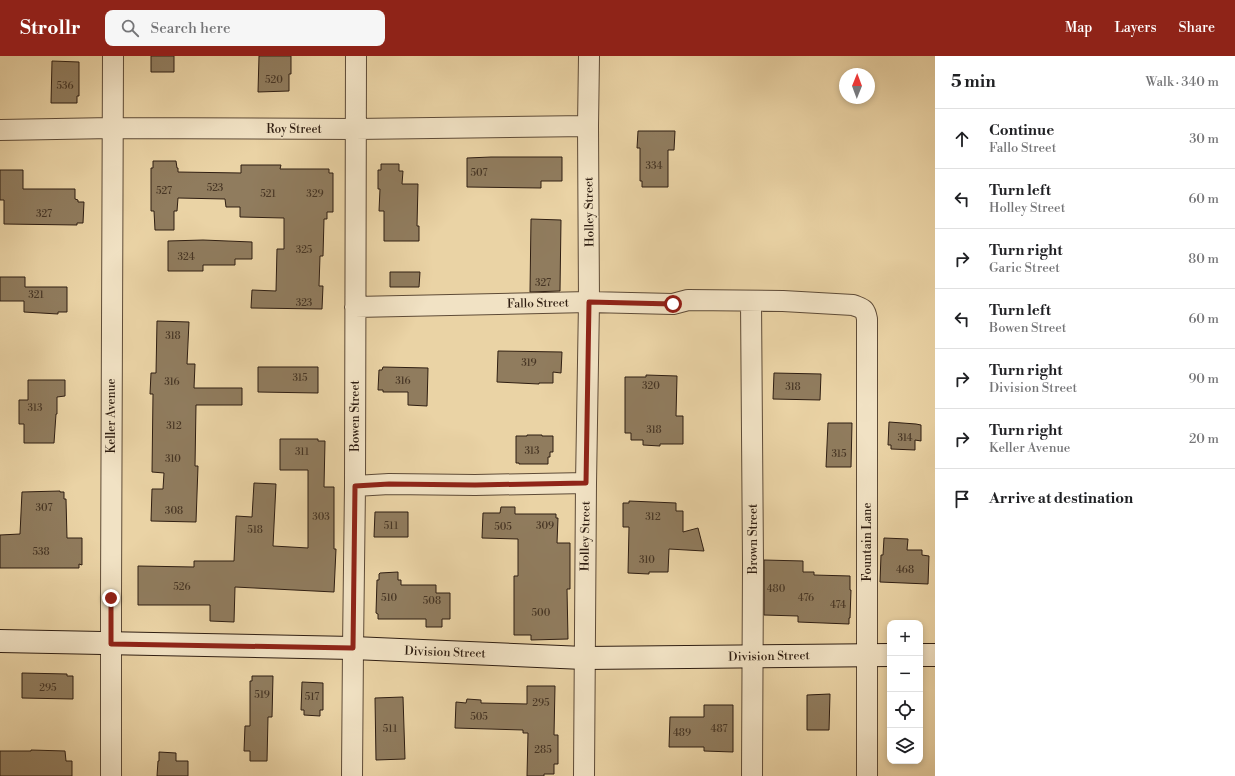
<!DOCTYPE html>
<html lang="en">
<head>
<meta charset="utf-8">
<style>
  :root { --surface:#fff; --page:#f6f6f6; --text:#202124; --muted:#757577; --line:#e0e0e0; --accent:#8f2418 }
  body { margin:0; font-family:"Libre Bodoni",serif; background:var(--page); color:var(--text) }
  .controls { position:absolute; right:12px; bottom:12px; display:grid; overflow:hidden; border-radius:8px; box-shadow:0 2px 6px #0003 }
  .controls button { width:36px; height:36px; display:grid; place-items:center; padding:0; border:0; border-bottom:1px solid var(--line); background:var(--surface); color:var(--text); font:20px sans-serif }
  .compass { position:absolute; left:839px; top:12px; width:36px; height:36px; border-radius:50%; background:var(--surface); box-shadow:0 2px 6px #0003; rotate:1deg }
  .stop { position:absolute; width:12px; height:12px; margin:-9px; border:3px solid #8f2418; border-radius:50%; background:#fff }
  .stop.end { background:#8f2418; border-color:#fff; box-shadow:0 1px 4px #0008 }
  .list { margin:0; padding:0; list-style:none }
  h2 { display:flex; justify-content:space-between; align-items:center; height:52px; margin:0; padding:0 16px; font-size:17px }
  h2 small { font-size:13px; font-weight:400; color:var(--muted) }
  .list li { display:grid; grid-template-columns:26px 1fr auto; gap:12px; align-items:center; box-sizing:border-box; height:60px; padding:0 16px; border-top:1px solid var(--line) }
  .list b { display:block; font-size:15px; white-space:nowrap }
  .list p { margin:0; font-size:13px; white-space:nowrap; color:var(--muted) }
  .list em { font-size:13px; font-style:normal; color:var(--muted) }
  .icon { flex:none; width:22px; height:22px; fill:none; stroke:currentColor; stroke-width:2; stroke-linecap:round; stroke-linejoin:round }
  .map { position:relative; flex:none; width:935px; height:720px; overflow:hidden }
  header { display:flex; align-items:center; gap:24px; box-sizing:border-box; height:56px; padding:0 20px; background:var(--accent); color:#fff }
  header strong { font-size:19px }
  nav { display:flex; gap:22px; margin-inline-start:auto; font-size:14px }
  .search { width:280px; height:36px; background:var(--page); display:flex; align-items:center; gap:10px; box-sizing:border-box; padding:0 14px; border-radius:8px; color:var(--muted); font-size:15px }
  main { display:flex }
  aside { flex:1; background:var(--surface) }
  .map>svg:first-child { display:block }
</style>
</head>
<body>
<header>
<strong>Strollr</strong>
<div class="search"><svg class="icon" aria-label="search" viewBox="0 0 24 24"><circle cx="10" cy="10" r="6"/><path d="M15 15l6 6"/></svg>Search here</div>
<nav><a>Map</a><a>Layers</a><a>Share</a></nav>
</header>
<main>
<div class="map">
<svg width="935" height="720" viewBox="0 0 935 720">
  <rect width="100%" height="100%" fill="#ead3a5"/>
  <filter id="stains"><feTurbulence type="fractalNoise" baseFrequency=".005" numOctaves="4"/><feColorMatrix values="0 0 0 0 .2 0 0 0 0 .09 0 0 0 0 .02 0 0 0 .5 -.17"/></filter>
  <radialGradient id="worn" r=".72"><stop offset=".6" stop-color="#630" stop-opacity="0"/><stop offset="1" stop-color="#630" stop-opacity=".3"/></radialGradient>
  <path fill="#907c5e" stroke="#2f1e12" d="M 151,0 L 174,0 L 174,16 L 151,16 Z
    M 259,0 L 291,0 L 291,18 L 289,18 L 289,35 L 258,36 Z
    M 52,5 L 79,6 L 79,40 L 77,40 L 77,47 L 51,47 Z
    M 638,75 L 675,75 L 674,94 L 668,94 L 668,131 L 642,131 L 642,125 L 640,125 L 640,92 L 637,92 Z
    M 491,101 L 562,101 L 562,125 L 541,125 L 541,132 L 467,131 L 467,102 Z
    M 153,105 L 176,105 L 177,112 L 178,112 L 178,116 L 241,117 L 241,109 L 281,109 L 280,113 L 329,113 L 329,117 L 333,117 L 333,156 L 327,156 L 327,163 L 324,163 L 323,200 L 320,200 L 319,230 L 323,230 L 322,253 L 251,252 L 252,234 L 276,235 L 277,193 L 284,193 L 284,162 L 240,161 L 240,151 L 226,151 L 225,143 L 178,142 L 177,155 L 174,155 L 174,174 L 155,174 L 154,155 L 151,155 L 151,112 L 153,112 Z
    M 381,108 L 399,108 L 399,115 L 403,115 L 402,128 L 418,128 L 417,170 L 419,170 L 419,185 L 384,185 L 384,155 L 379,155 L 380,133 L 378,133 L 378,114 L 381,114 Z
    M 0,114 L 23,114 L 23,133 L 75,133 L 75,143 L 78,144 L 78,146 L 84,146 L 83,167 L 77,167 L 77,169 L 4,168 L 4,144 L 0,144 Z
    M 531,163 L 561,164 L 560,235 L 530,236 Z
    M 203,184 L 252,186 L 252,203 L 235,203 L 235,209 L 203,209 L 203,215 L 168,215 L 168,185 Z
    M 390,216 L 420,216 L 419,231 L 390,231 Z
    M 0,221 L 25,221 L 25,231 L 67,231 L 67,256 L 58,256 L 58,258 L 24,256 L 24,245 L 0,245 Z
    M 157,265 L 189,266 L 187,308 L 195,308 L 194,332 L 242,332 L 242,349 L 196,349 L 195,410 L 198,410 L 196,466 L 151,465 L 152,433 L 163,433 L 164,417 L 152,416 L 153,338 L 150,338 L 151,317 L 156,317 Z
    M 498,295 L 562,296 L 561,317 L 553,316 L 553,327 L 539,327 L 539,328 L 497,326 Z
    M 258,311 L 318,311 L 318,337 L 258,336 Z
    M 383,311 L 428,312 L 427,350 L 408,349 L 408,336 L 383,336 L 383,334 L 378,334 L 379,314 L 382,314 Z
    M 774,317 L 821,318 L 820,344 L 773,343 Z
    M 646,319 L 677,320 L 676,360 L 683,360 L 683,388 L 660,388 L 660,390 L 643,389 L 643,384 L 631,384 L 631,377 L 625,377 L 625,321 L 646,321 Z
    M 28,324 L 65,324 L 65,340 L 57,341 L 57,358 L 56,358 L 54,387 L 24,387 L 24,368 L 19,368 L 19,344 L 28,344 Z
    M 889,366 L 916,368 L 921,369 L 921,385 L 915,384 L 915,394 L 891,393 L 891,389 L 888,389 Z
    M 828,367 L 852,367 L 851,411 L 826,411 Z
    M 527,379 L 542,379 L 542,380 L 553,380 L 553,396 L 550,396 L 550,401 L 548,401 L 548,408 L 519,408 L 519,407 L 516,407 L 516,380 L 527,380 Z
    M 280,383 L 318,383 L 318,385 L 325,385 L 324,431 L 334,431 L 334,493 L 336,493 L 334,536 L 235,531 L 234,566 L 210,565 L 210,549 L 138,549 L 138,510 L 194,511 L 194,505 L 234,505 L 236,460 L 252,461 L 254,427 L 276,428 L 273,490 L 308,492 L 308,414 L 280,414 Z
    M 60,435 L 60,436 L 64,436 L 64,443 L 66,443 L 67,482 L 82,482 L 82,509 L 79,508 L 79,512 L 0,512 L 0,479 L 20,478 L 22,436 Z
    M 629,445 L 676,447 L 676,455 L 683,455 L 683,476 L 698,472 L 704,495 L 669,493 L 668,516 L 649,516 L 649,518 L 628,517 L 629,471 L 623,471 L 623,447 L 629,447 Z
    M 501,451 L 515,451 L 515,458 L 556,458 L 556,462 L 558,462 L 557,487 L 570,487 L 570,533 L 567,533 L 568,583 L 531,584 L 531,579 L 514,579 L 514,520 L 518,520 L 518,483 L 482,482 L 483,457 L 500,457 Z
    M 375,456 L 408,456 L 408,481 L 374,481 Z
    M 884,482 L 908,483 L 907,494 L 922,494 L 922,499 L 929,500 L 928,528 L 880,526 L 881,499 L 883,499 Z
    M 764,504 L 803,505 L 803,516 L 814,516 L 814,519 L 850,520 L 850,534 L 851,534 L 850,562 L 849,562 L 849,568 L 798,566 L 798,560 L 764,559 Z
    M 398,516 L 398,524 L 401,524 L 401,529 L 436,529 L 436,537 L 450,537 L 450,563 L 442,563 L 442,571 L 426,571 L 426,563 L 378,563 L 378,558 L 376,557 L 377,524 L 379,524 L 379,518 L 380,517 Z
    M 22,617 L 67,618 L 67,620 L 73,620 L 73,643 L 22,642 Z
    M 252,620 L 273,620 L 272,661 L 268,661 L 267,705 L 250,705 L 250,695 L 244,695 L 245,670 L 250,670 L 250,625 L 252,625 Z
    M 302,626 L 323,627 L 323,654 L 320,654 L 320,660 L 304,659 L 304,654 L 301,654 Z
    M 527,630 L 555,630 L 554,679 L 558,679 L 558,708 L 554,708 L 554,718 L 544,718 L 544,720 L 527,720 L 528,677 L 523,677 L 523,674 L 455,672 L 456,646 L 466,647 L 467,643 L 481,644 L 481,647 L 527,648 Z
    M 830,638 L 829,674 L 807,674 L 807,639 Z
    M 403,641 L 405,703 L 376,704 L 375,642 Z
    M 704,649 L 733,649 L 733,696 L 704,695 L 704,691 L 669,691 L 670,661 L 704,661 Z
    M 31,694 L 65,695 L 66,705 L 72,705 L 72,720 L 0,720 L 0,695 L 31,695 Z
    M 159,696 L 176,697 L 176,705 L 188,705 L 188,720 L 157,720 L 158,705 L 159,705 Z"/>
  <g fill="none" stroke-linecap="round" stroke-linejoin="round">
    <defs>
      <path id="street" d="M 0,74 L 112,72 L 355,73 L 588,70
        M 751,245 L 753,508 L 752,720
        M 355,251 L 589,246 L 673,248 L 688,244 L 783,245 L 853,249 C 863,253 865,252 867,263 L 867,720
        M 355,430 L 389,428 L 475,429 L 586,427
        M 111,720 L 111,542 L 113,0
        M 352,720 L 353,592 L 355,430 L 356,0
        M 584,720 L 586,427 L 589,246 L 588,70 L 589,0"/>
      <path id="secondary" d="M 0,585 L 353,592 L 584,602 L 890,599
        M 920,599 L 935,599"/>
    </defs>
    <use href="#street" stroke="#5e4b37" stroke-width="22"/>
    <use href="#secondary" stroke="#2f1e12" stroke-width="24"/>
    <use href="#street" stroke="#f1e2c4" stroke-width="20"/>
    <use href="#secondary" stroke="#f1e2c4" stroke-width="22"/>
  </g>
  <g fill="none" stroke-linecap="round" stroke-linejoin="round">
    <path stroke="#8f2418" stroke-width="5" d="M 111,542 L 111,588 L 353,592 L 355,430 L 389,428 L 475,429 L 586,427 L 589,246 L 673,248"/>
  </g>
  <g text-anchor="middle" stroke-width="3" stroke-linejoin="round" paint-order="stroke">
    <g font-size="10" fill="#473625">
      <text x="274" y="27">520</text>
      <text x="65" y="33">536</text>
      <text x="654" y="113">334</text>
      <text x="479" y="120">507</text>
      <text x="215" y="135">523</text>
      <text x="164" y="138">527</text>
      <text x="268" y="141">521</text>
      <text x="315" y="141">329</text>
      <text x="44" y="161">327</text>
      <text x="304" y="197">325</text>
      <text x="186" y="204">324</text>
      <text x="543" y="230">327</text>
      <text x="36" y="242">321</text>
      <text x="304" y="250">323</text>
      <text x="173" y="283">318</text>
      <text x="529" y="310">319</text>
      <text x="300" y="325">315</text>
      <text x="403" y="328">316</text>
      <text x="172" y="329">316</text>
      <text x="651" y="333">320</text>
      <text x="793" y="334">318</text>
      <text x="35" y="355">313</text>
      <text x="174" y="373">312</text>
      <text x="654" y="377">318</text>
      <text x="905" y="385">314</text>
      <text x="532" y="398">313</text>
      <text x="302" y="399">311</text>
      <text x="839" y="401">315</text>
      <text x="173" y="406">310</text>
      <text x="44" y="455">307</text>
      <text x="174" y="458">308</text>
      <text x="321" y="464">303</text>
      <text x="653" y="464">312</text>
      <text x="391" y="473">511</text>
      <text x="545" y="473">309</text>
      <text x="503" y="474">505</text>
      <text x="255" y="477">518</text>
      <text x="41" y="499">538</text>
      <text x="647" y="507">310</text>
      <text x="905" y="517">468</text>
      <text x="182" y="534">526</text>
      <text x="776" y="536">480</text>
      <text x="389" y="545">510</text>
      <text x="806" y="545">476</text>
      <text x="432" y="548">508</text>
      <text x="838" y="552">474</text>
      <text x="541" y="560">500</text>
      <text x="48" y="635">295</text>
      <text x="262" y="642">519</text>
      <text x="312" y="644">517</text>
      <text x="541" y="650">295</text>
      <text x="479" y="664">505</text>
      <text x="390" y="676">511</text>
      <text x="719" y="676">487</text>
      <text x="682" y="680">489</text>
      <text x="543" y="697">285</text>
    </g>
    <g font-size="12" fill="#2f1e12" stroke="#f1e2c4">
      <text x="294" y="77">Roy Street</text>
      <text transform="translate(589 156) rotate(-91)" y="4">Holley Street</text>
      <text transform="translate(538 247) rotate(-1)" y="4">Fallo Street</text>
      <text transform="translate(111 360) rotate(-90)" y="4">Keller Avenue</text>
      <text transform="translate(355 360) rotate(-90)" y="4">Bowen Street</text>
      <text transform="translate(585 480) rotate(-89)" y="4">Holley Street</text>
      <text transform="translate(753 483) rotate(-90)" y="4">Brown Street</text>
      <text transform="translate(867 486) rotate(-90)" y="4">Fountain Lane</text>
      <text transform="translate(445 596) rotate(2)" y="4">Division Street</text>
      <text transform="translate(769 600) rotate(-1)" y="4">Division Street</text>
    </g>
  </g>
  <rect width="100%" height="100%" filter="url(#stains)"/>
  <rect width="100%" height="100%" fill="url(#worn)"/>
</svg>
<div class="controls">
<button>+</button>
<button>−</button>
<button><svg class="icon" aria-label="locate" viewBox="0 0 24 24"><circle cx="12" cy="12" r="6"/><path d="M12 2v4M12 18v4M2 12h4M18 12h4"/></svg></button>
<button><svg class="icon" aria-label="layers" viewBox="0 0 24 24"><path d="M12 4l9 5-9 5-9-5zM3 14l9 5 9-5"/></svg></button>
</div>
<svg class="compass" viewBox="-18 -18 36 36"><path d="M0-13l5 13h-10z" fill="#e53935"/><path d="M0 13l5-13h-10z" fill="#757577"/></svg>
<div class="stop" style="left:673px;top:248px"></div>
<div class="stop end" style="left:111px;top:542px"></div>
</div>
<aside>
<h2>5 min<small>Walk · 340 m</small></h2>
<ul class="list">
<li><svg class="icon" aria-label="ahead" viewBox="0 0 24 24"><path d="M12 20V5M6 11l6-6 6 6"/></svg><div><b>Continue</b><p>Fallo Street</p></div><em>30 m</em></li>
<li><svg class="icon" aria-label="left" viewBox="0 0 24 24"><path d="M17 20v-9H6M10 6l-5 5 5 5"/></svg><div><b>Turn left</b><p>Holley Street</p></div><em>60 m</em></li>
<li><svg class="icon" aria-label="right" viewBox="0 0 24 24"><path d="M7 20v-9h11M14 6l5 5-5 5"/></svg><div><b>Turn right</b><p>Garic Street</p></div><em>80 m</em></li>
<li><svg class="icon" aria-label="left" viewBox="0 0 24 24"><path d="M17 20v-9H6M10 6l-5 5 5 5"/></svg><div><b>Turn left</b><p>Bowen Street</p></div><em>60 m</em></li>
<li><svg class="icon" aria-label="right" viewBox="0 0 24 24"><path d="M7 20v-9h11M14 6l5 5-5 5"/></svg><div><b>Turn right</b><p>Division Street</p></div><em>90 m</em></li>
<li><svg class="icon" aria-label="right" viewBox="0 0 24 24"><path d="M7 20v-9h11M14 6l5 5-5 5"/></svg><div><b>Turn right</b><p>Keller Avenue</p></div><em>20 m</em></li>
<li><svg class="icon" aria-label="arrive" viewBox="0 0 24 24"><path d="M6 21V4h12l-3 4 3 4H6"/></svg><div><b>Arrive at destination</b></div></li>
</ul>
</aside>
</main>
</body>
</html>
